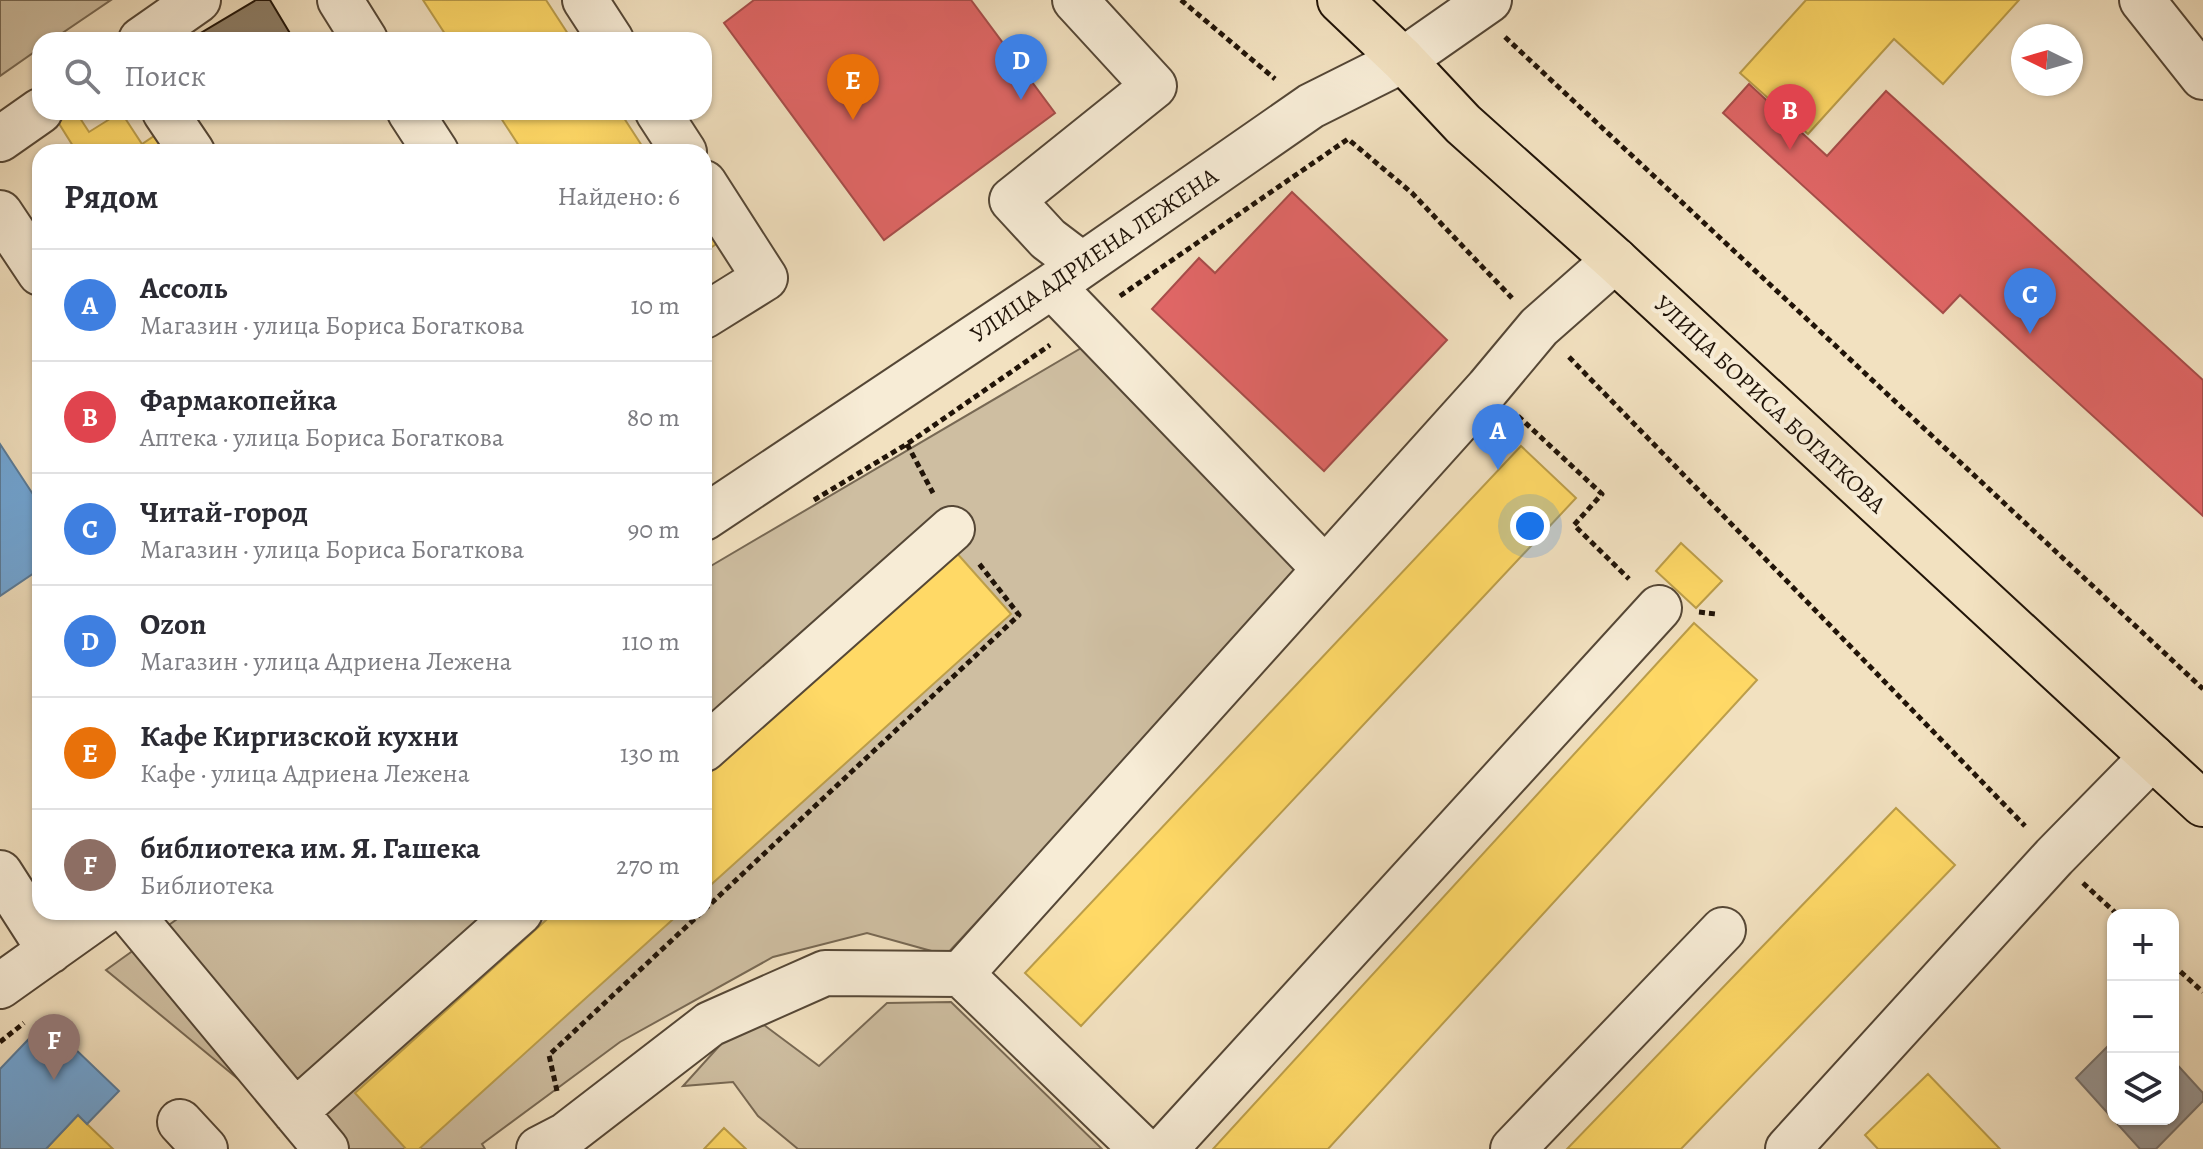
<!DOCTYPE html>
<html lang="ru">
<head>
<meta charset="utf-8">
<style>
  :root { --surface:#fff; --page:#f7f7f7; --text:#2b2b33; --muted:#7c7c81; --line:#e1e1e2; --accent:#1a73e8 }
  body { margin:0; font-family:Alegreya,serif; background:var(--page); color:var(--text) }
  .controls { position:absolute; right:24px; bottom:24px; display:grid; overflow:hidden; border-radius:16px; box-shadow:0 2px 6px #0004 }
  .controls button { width:72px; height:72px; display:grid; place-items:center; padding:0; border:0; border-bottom:2px solid var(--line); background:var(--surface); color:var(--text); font:40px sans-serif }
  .compass { position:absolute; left:2011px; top:24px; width:72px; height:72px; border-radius:50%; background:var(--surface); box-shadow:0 2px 6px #0004; rotate:275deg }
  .you { position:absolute; left:1530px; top:526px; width:28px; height:28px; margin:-20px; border:6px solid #fff; border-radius:50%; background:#1a73e8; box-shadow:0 0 0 12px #1a73e833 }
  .badge { display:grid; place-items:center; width:52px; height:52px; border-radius:50%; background:var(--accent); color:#fff; font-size:26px; font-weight:700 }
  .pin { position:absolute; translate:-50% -66px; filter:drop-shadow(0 2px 4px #0008) }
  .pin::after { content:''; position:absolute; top:42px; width:28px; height:24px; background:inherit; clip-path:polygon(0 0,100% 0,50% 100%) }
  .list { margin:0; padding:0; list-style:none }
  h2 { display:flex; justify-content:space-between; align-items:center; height:104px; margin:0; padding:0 32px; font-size:34px }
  h2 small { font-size:26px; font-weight:400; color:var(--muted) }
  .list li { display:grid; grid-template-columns:52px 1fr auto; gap:24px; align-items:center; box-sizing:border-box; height:112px; padding:0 32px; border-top:2px solid var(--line) }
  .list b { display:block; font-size:30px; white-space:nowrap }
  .list p { margin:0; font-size:26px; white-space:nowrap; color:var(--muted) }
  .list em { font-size:26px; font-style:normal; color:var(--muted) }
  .icon { flex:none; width:44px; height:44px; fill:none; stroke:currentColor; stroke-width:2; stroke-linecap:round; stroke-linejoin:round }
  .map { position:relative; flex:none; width:2203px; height:1149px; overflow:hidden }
  .search { position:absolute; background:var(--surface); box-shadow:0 2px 6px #0004; left:32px; top:32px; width:680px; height:88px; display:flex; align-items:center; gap:20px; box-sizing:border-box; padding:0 28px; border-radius:24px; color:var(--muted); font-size:30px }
  .panel { position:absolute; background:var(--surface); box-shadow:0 2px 6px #0004; left:32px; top:144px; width:680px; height:776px; border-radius:24px }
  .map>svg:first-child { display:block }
</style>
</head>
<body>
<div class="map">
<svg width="2203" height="1149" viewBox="0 0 2203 1149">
  <rect width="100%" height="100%" fill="#f2e1c0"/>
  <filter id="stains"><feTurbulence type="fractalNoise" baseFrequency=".0025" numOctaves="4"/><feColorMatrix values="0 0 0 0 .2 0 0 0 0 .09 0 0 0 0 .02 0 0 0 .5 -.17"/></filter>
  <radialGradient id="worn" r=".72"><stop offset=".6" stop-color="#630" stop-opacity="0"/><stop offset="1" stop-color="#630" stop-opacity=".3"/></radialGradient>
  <path fill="#cebea1" stroke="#786954" stroke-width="2" d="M 0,0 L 111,0 L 52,40 L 40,40 L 40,48 L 0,76 Z
    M 1083,347 L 1300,573 L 946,955 L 867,933 L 773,957 L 620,1042 L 482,1144 L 485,1149 L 323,1149 L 106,970 L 187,912 L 704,912 L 704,570 Z
    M 951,1002 L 1102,1149 L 798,1149 L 758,1116 L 733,1082 L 683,1086 L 731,1033 L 764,1025 L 819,1066 L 887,1003 Z"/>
  <path fill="#ffd966" stroke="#bc9e4a" stroke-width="2" d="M 423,0 L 546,0 L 572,40 L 449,40 Z
    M 1806,0 L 2019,0 L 1943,84 L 1894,39 L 1808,134 L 1740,73 Z
    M 73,112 L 76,112 L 89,132 L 121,112 L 142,144 L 160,132 L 173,152 L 65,152 L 73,146 L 58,122 Z
    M 497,112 L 620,112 L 646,152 L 523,152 Z
    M 704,221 L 718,243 L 704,252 Z
    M 1521,446 L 1576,498 L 1081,1026 L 1025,973 Z
    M 1681,543 L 1722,581 L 1696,608 L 1656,571 Z
    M 955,551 L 1011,614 L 704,891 L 704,778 Z
    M 1694,623 L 1757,680 L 1328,1149 L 1213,1149 Z
    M 1896,808 L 1955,865 L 1681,1149 L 1567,1149 Z
    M 555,912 L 681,912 L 419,1149 L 406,1149 L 355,1093 Z
    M 1928,1074 L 2000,1149 L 1878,1149 L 1865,1135 Z
    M 78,1115 L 87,1124 L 113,1149 L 46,1149 Z
    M 724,1128 L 746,1149 L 704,1149 Z"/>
  <path fill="#e06666" stroke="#a74d4a" stroke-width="2" d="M 754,0 L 971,0 L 1055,113 L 884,240 L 724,23 Z
    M 1749,84 L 1827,156 L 1886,91 L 2203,380 L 2203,516 L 1960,295 L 1943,313 L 1723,113 Z
    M 1292,192 L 1447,340 L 1324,471 L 1152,309 L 1199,258 L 1215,273 Z"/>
  <path fill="#6fa8dc" stroke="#587c9c" stroke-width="2" d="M 0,444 L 40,505 L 40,569 L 0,596 Z
    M 46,1021 L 119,1091 L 87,1124 L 78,1115 L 46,1149 L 0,1149 L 0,1069 Z"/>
  <path fill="#999" stroke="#75716e" stroke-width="2" d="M 2113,1041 L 2113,1119 L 2173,1119 L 2173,1060 L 2203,1093 L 2203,1101 L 2156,1149 L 2140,1149 L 2076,1078 Z"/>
  <path fill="#8e7f68" stroke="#211408" stroke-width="2" d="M 256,0 L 270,0 L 294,40 L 189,40 Z"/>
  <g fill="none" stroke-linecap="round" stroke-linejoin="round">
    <defs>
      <path id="minor" d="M 340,0 L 365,40
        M 585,0 L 611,40
        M 1075,0 L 1154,86 L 1012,200 L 1048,239 L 1081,264
        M 2142,0 L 2203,77
        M 141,40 L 198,0
        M 165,112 L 192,152
        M 410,112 L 436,152
        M 658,112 L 684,152
        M 0,139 L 40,111
        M 704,183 L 765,278 L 704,316
        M 0,213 L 40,273
        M 1052,286 L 1324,568
        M 704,518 L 1052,286 L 1311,106 L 1403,60 L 1489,0
        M 704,749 L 952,529
        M 0,873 L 50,951
        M 129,912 L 326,1149
        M 961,974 L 1488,388 L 1539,327 L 1615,260
        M 0,986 L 104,912
        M 295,1112 L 520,912
        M 180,1122 L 205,1149
        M 539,1149 L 566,1135 L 710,1024 L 825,973 L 961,974 L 1142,1149
        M 1165,1149 L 1659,608
        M 1513,1149 L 1723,930
        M 1788,1149 L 2054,857 L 2152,757"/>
      <path id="major" d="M 1340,0 L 1403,60 L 1463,124 L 1615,260 L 2203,804"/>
    </defs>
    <use href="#minor" stroke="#554736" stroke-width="48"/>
    <use href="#major" stroke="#211408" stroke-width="48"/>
    <path stroke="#211408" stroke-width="5" stroke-dasharray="6 4" stroke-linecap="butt" d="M 1181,0 L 1275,79
      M 1505,37 L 2203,689
      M 1120,296 L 1348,139 L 1412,193 L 1512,298
      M 1569,357 L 2025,826
      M 1518,416 L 1602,494 L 1574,525 L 1629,579
      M 907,444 L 933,493
      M 814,500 L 907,444 L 1050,345
      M 1699,612 L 1716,614
      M 2083,883 L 2118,915
      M 704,910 L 1019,615 L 977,561
      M 2173,965 L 2203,992
      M 0,1042 L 24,1023
      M 557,1091 L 549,1055 L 702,912"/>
    <use href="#minor" stroke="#f7ecd6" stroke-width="44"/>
    <use href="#major" stroke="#f2e1c0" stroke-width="44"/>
  </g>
  <g text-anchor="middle" stroke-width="8" stroke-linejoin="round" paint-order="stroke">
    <g font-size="24" fill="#211408" stroke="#f7ecd6">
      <text transform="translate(1094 255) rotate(-34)" y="8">УЛИЦА АДРИЕНА ЛЕЖЕНА</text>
      <text transform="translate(1770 404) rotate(43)" y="8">УЛИЦА БОРИСА БОГАТКОВА</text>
    </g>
  </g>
  <rect width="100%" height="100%" filter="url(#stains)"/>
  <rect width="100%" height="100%" fill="url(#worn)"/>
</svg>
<div class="controls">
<button>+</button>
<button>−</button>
<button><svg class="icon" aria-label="layers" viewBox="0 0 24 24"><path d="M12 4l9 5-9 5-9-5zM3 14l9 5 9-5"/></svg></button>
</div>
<svg class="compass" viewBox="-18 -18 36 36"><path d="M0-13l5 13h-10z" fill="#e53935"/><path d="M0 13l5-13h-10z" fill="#7c7c81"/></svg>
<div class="you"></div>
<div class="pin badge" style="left:1498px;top:470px;background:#3f7fe0">A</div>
<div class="pin badge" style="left:1790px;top:150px;background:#e0444e">B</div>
<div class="pin badge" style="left:2030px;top:334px;background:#3f7fe0">C</div>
<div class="pin badge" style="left:1021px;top:100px;background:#3f7fe0">D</div>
<div class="pin badge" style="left:853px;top:120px;background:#e8710a">E</div>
<div class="pin badge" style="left:54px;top:1080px;background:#8d6e63">F</div>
<div class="search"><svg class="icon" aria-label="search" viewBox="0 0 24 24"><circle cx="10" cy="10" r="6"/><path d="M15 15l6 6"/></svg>Поиск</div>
<section class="panel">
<h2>Рядом<small>Найдено: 6</small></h2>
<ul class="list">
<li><span class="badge" style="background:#3f7fe0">A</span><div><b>Ассоль</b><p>Магазин · улица Бориса Богаткова</p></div><em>10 m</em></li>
<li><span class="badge" style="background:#e0444e">B</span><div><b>Фармакопейка</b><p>Аптека · улица Бориса Богаткова</p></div><em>80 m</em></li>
<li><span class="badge" style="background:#3f7fe0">C</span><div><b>Читай-город</b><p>Магазин · улица Бориса Богаткова</p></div><em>90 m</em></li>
<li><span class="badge" style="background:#3f7fe0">D</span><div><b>Ozon</b><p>Магазин · улица Адриена Лежена</p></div><em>110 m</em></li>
<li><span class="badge" style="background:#e8710a">E</span><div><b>Кафе Киргизской кухни</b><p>Кафе · улица Адриена Лежена</p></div><em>130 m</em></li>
<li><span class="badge" style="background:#8d6e63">F</span><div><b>библиотека им. Я. Гашека</b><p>Библиотека</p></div><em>270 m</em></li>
</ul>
</section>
</div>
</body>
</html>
